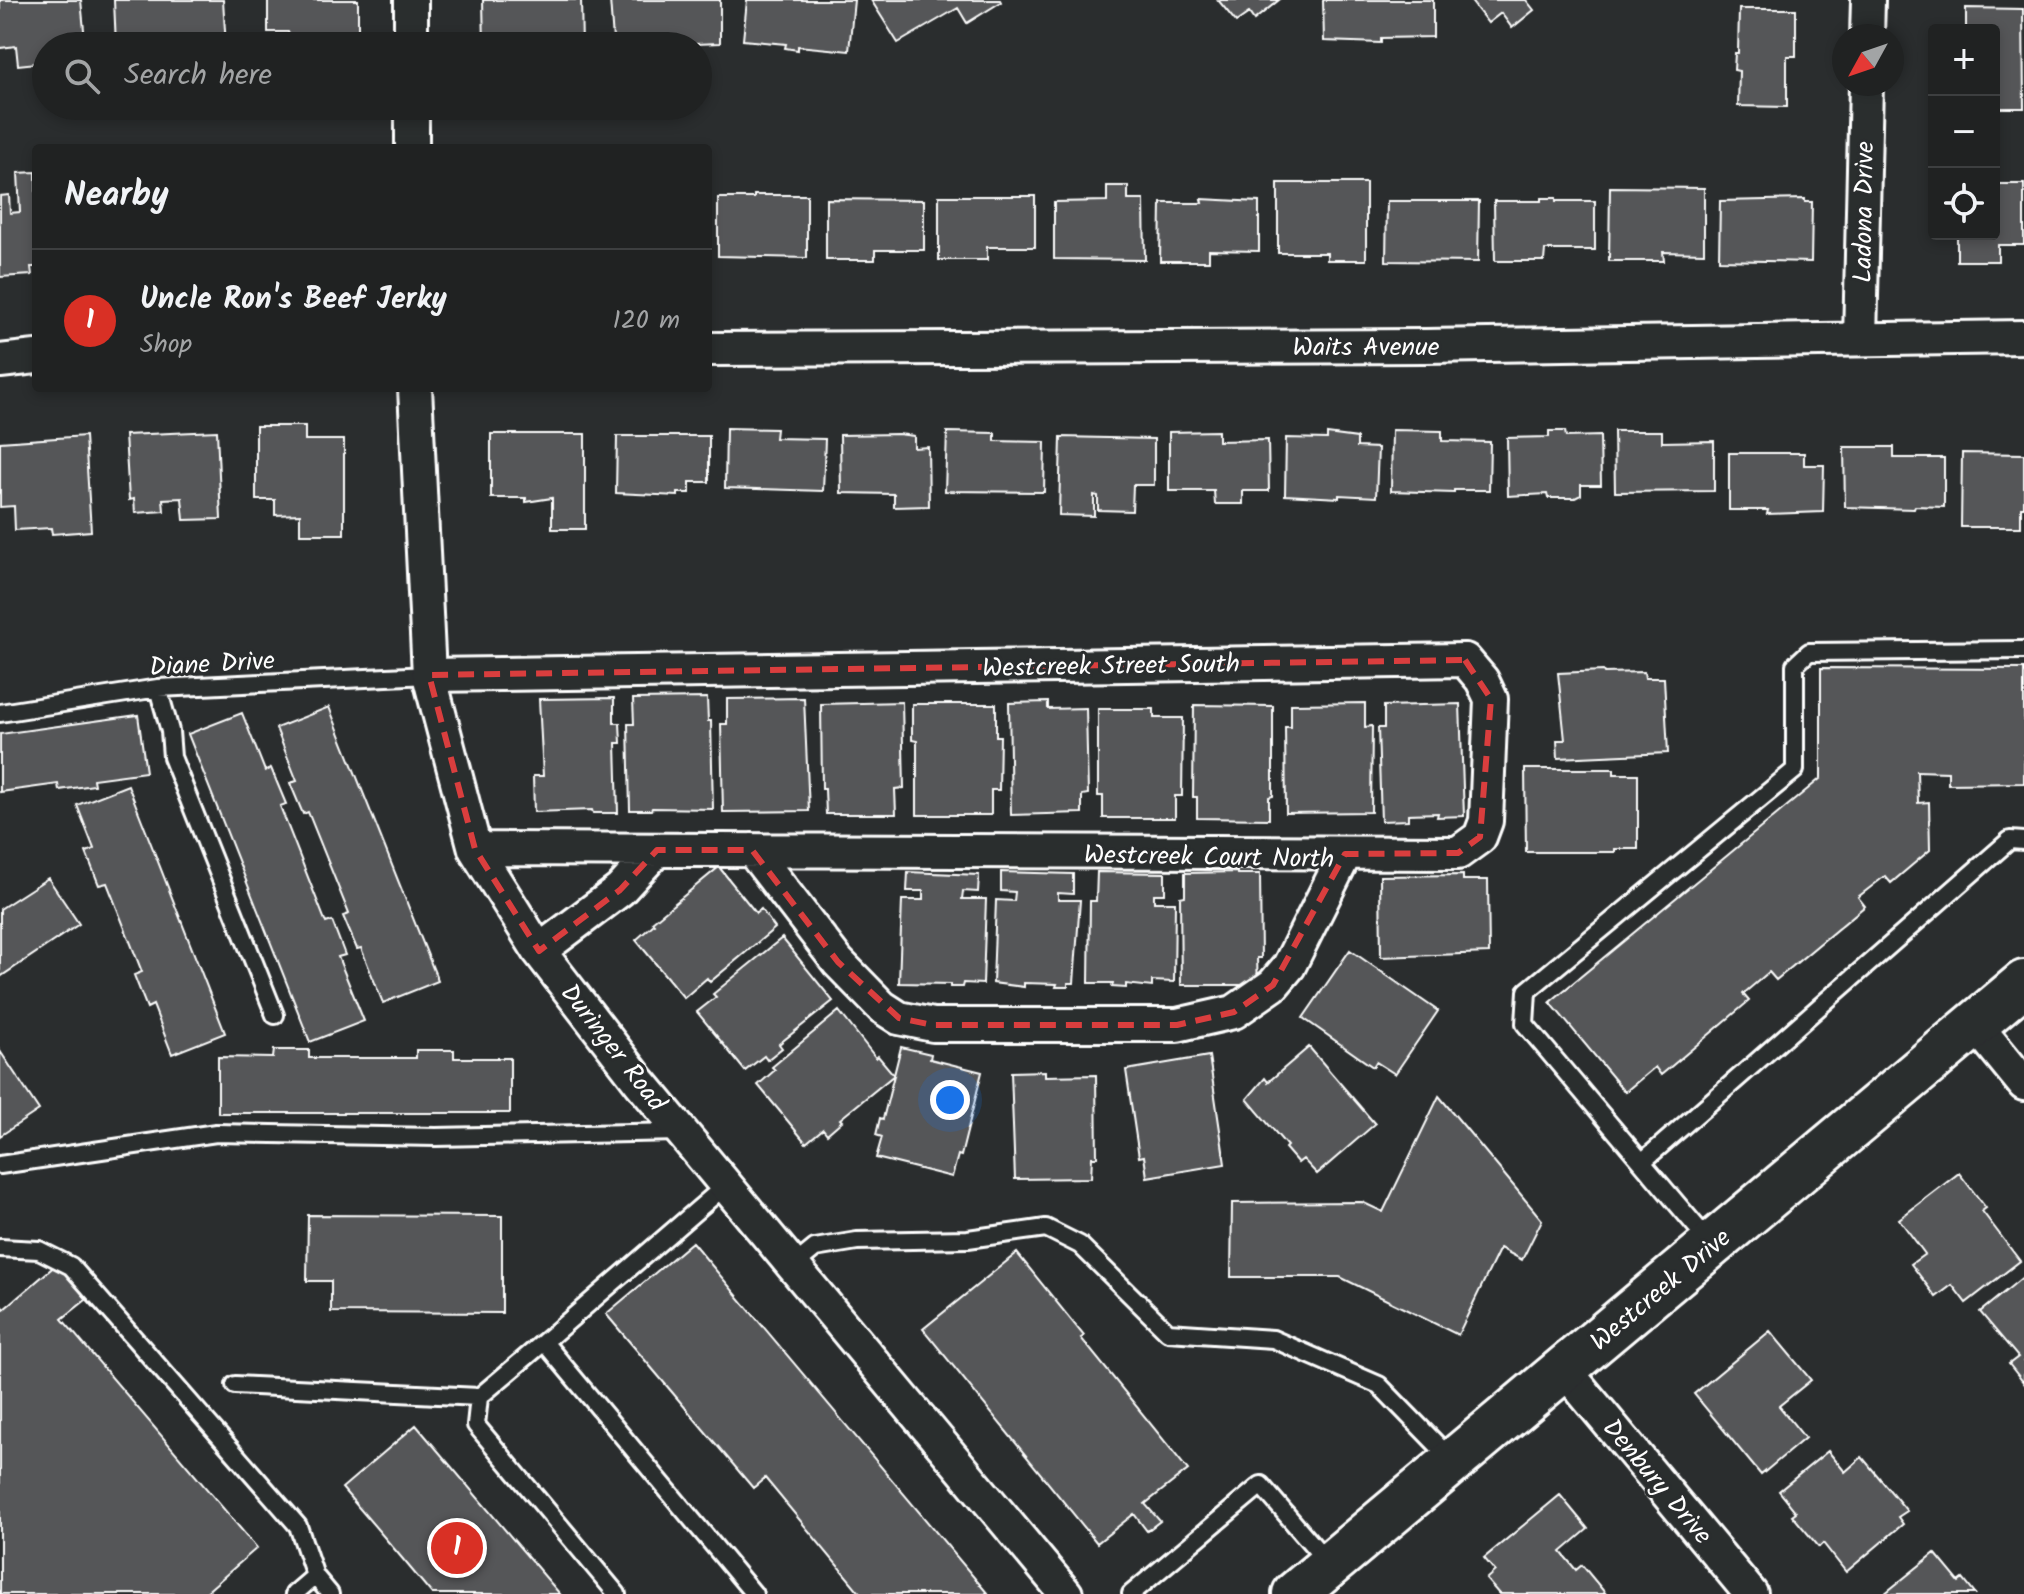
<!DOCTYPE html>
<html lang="en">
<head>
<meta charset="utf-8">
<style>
  :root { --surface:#202222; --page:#2d2f2f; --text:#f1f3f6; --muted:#a2a4a5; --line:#3d3f40; --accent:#d93025 }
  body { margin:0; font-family:Kalam,sans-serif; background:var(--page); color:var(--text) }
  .controls { position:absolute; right:24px; top:24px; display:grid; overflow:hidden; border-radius:8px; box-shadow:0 4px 12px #0003 }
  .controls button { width:72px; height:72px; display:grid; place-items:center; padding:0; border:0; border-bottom:2px solid var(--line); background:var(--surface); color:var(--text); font:40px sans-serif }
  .compass { position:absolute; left:1832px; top:24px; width:72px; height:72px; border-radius:50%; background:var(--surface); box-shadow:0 4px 12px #0003; rotate:230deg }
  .you { position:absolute; left:950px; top:1100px; width:28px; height:28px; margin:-20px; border:6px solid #fff; border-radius:50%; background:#1a73e8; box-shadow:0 0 0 12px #1a73e833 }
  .badge { display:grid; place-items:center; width:52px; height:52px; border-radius:50%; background:var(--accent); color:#fff; font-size:26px; font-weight:700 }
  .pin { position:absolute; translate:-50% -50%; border:4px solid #fff; box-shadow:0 2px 8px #0006 }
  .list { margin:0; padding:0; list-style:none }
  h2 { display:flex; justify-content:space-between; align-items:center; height:104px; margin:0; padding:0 32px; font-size:34px }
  h2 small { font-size:26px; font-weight:400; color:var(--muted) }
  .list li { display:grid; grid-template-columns:52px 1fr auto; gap:24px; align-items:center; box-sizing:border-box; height:144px; padding:0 32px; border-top:2px solid var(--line) }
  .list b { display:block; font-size:30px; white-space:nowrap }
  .list p { margin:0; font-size:26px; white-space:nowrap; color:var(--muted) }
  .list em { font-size:26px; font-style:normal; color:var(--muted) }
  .icon { flex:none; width:44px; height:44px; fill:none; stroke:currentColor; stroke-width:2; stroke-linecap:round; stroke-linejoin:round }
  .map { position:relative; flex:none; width:2024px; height:1594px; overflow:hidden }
  .search { position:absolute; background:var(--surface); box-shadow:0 4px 12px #0003; left:32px; top:32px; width:680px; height:88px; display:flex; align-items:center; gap:20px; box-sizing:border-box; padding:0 28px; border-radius:44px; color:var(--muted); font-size:30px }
  .panel { position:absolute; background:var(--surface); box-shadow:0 4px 12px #0003; left:32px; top:144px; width:680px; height:248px; border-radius:8px }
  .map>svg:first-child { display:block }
</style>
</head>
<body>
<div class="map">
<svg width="2024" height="1594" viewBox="0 0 2024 1594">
  <rect width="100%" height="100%" fill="#2a2d2e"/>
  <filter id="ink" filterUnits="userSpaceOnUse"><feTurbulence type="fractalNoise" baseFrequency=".0125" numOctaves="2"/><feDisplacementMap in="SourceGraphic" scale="16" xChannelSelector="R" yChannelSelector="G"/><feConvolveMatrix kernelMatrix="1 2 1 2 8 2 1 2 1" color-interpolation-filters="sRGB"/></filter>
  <g filter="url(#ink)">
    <path fill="#555758" stroke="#fff" stroke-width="2" d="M 0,0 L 81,0 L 85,40 L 52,43 L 53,46 L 46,46 L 46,62 L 18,65 L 16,46 L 0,48 Z
      M 114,0 L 223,0 L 226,46 L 116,46 Z
      M 268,0 L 358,0 L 358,46 L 294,46 L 288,32 L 268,32 Z
      M 483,0 L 581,0 L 582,46 L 484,46 Z
      M 610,0 L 720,0 L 720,43 L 645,46 L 645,40 L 613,40 Z
      M 747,0 L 854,0 L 849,51 L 798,46 L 798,50 L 785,48 L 786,44 L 743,40 Z
      M 871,0 L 1000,0 L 1001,2 L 967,23 L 958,8 L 898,43 Z
      M 1218,0 L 1279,0 L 1254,20 L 1249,13 L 1236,22 Z
      M 1323,0 L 1433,0 L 1433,37 L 1381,38 L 1381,43 L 1324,41 Z
      M 1470,0 L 1526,0 L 1534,10 L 1512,28 L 1501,13 L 1488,23 Z
      M 1966,8 L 2023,9 L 2024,108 L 1994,108 L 1994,30 L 1966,30 Z
      M 1739,9 L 1796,9 L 1796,56 L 1787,56 L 1787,107 L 1738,106 L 1739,71 L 1734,70 L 1735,53 L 1738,53 Z
      M 36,172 L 36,267 L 31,267 L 32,275 L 0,277 L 0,196 L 9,195 L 10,213 L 20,212 L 18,173 Z
      M 1278,183 L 1366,183 L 1366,260 L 1327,260 L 1327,253 L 1278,253 Z
      M 1994,184 L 2024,184 L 2024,245 L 1998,245 L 1998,261 L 1957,261 L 1957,234 L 1994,234 Z
      M 1107,186 L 1128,186 L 1128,200 L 1144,200 L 1145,260 L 1054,259 L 1054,202 L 1107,201 Z
      M 1610,187 L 1704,188 L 1704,253 L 1663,252 L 1664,261 L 1609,261 Z
      M 754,195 L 807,195 L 807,258 L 718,256 L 718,198 L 754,198 Z
      M 939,196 L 1035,196 L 1035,247 L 987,247 L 987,260 L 939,260 Z
      M 1541,198 L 1556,198 L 1556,201 L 1595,201 L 1595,250 L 1545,250 L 1544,261 L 1495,261 L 1494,201 L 1541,201 Z
      M 826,199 L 924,200 L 924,250 L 875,250 L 875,260 L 826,260 Z
      M 1201,199 L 1259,202 L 1259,251 L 1209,250 L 1209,261 L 1160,261 L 1161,203 L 1202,203 Z
      M 1805,199 L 1805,202 L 1812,202 L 1811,262 L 1719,260 L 1720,201 Z
      M 1387,201 L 1479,201 L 1478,262 L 1386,261 Z
      M 256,426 L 305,426 L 305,440 L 344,440 L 344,534 L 300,534 L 300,514 L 275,515 L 275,500 L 256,500 Z
      M 726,428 L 776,429 L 775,438 L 825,439 L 823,491 L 725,488 Z
      M 1392,430 L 1442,431 L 1442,441 L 1490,442 L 1489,490 L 1454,490 L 1454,493 L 1391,491 Z
      M 217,431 L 221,519 L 184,520 L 182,498 L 163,499 L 164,511 L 135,513 L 134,499 L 129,500 L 125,435 Z
      M 1218,431 L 1218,441 L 1268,440 L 1269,491 L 1243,491 L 1243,504 L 1215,504 L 1214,491 L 1169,491 L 1169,432 Z
      M 1549,431 L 1565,431 L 1566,437 L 1600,436 L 1601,485 L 1581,485 L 1581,495 L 1575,498 L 1548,498 L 1547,494 L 1508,496 L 1507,438 L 1549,437 Z
      M 1614,431 L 1662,431 L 1662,442 L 1714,441 L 1714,491 L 1615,492 Z
      M 947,432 L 995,433 L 995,441 L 1045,442 L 1044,492 L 945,491 Z
      M 491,434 L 585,434 L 585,529 L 552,529 L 552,498 L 526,502 L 526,498 L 491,498 Z
      M 898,434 L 914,436 L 914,448 L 928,447 L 929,506 L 894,507 L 894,494 L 841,493 L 840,435 Z
      M 1327,434 L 1357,438 L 1357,447 L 1378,448 L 1376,497 L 1339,495 L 1339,498 L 1285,495 L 1286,438 L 1327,439 Z
      M 85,436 L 91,531 L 52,534 L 51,528 L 15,530 L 14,506 L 0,507 L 0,442 Z
      M 617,436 L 709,436 L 709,482 L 690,482 L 690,493 L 678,493 L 678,496 L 616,493 Z
      M 1061,437 L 1154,439 L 1154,485 L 1133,485 L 1132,511 L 1098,510 L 1098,496 L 1094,495 L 1094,516 L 1059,515 Z
      M 1844,447 L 1894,447 L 1894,458 L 1944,458 L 1944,507 L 1915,506 L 1914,509 L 1845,507 Z
      M 1729,453 L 1804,453 L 1804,465 L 1824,465 L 1823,512 L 1767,514 L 1768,510 L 1729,510 Z
      M 1962,453 L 2024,454 L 2024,507 L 2021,507 L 2021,527 L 1961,527 Z
      M 1821,668 L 2024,669 L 2024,783 L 1948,784 L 1948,772 L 1917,771 L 1918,803 L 1929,802 L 1930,850 L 1891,883 L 1885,876 L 1858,897 L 1865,906 L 1776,980 L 1769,972 L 1743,994 L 1749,1001 L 1661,1075 L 1655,1067 L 1625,1092 L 1550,1002 L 1821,778 Z
      M 1603,671 L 1604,673 L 1644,672 L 1645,678 L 1664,678 L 1668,753 L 1558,758 L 1557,740 L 1565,740 L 1558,673 Z
      M 614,698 L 614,723 L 620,723 L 621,743 L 616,743 L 618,813 L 593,813 L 592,810 L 534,812 L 533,776 L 543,776 L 539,699 Z
      M 707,698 L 708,721 L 711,721 L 713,809 L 652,808 L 651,810 L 630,810 L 628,724 L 634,724 L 633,699 Z
      M 804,698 L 809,811 L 723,812 L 721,724 L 727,724 L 727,699 Z
      M 902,702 L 904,788 L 895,789 L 896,814 L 826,814 L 825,789 L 822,789 L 821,704 Z
      M 1048,702 L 1048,709 L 1086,708 L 1088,794 L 1082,795 L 1082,813 L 1011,815 L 1009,703 Z
      M 1365,703 L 1365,727 L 1372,726 L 1371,812 L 1286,813 L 1285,727 L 1291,727 L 1291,704 Z
      M 912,704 L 996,704 L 996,736 L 1000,736 L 999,790 L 991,790 L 991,815 L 917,815 L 917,741 L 912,740 Z
      M 1460,704 L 1464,816 L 1437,817 L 1438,813 L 1408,814 L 1408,820 L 1381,821 L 1378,728 L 1384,728 L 1384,706 Z
      M 1194,705 L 1273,706 L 1273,796 L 1269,797 L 1269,819 L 1197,818 L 1197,797 L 1193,797 Z
      M 329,707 L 438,981 L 383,1003 L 361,948 L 357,949 L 343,916 L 349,914 L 308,812 L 303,814 L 290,783 L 297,781 L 276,728 Z
      M 1098,709 L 1154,709 L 1154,718 L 1183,718 L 1182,796 L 1175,796 L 1175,818 L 1103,818 L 1103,796 L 1098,796 Z
      M 242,713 L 265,771 L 271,768 L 286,804 L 280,806 L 326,923 L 332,921 L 345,955 L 338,957 L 364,1021 L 310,1042 L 188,734 Z
      M 138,715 L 146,772 L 93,779 L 94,785 L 59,790 L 58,784 L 0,792 L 0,734 Z
      M 1525,769 L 1614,769 L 1614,774 L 1638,774 L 1638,849 L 1615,849 L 1615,852 L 1526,852 Z
      M 128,785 L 225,1033 L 172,1054 L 153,1005 L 147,1008 L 134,975 L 142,972 L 107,883 L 99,885 L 86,852 L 94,849 L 77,805 Z
      M 719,867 L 756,913 L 761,909 L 775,928 L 710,982 L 707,978 L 684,998 L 636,940 L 654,924 L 652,922 Z
      M 908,872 L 979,875 L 978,892 L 963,891 L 962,899 L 986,899 L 983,984 L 963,983 L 962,987 L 950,987 L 950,984 L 899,983 L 902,900 L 923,900 L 923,891 L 907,891 Z
      M 1001,872 L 1073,874 L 1073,894 L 1058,893 L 1058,900 L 1080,900 L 1074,983 L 1068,983 L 1068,987 L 1056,987 L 1057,984 L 1024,983 L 1024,987 L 993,983 L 996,900 L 1014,901 L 1015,892 L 1001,891 Z
      M 1097,872 L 1165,873 L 1165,894 L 1154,894 L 1154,902 L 1175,902 L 1174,982 L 1152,981 L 1152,987 L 1126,984 L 1126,988 L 1112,987 L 1113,983 L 1089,983 L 1090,901 L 1096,901 Z
      M 1237,872 L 1237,874 L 1260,874 L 1261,958 L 1257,958 L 1258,985 L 1181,985 L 1180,897 L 1185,896 L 1185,873 Z
      M 1463,875 L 1463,880 L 1488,880 L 1489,953 L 1381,957 L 1380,876 Z
      M 48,878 L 79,924 L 0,977 L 0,909 Z
      M 782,938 L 833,1001 L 779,1044 L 782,1048 L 767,1060 L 764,1056 L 745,1071 L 697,1012 L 716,997 L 713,994 Z
      M 1350,950 L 1438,1011 L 1395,1074 L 1376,1062 L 1373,1067 L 1303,1018 Z
      M 839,1011 L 876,1058 L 878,1056 L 894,1075 L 840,1119 L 842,1121 L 827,1134 L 823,1129 L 806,1143 L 758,1085 L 775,1070 L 772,1067 Z
      M 901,1047 L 931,1054 L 930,1059 L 982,1072 L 961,1156 L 958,1155 L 952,1177 L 876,1158 L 882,1137 L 876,1135 L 880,1118 L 883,1119 Z
      M 1309,1047 L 1375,1124 L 1317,1174 L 1303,1159 L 1298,1163 L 1285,1148 L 1287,1146 L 1247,1099 L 1265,1078 L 1268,1082 Z
      M 274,1050 L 309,1050 L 309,1058 L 416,1058 L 416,1050 L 454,1050 L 454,1058 L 510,1058 L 510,1113 L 218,1113 L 218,1057 L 273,1058 Z
      M 0,1051 L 39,1110 L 0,1136 Z
      M 1209,1056 L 1225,1164 L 1147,1177 L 1144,1156 L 1139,1157 L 1126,1070 Z
      M 1045,1071 L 1045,1076 L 1096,1075 L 1097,1157 L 1092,1157 L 1091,1178 L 1015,1179 L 1011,1072 Z
      M 1439,1096 L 1542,1220 L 1522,1260 L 1500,1248 L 1458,1335 L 1340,1277 L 1231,1277 L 1232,1203 L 1362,1202 L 1383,1212 Z
      M 1959,1173 L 1986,1208 L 1982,1211 L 2020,1261 L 1966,1303 L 1952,1285 L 1936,1297 L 1911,1264 L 1925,1254 L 1899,1219 Z
      M 308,1215 L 502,1216 L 502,1313 L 331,1312 L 331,1281 L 307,1281 Z
      M 692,1242 L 988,1594 L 861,1594 L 765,1478 L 753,1488 L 606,1314 Z
      M 1017,1253 L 1084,1336 L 1081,1338 L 1188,1470 L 1145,1504 L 1160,1521 L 1147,1531 L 1134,1514 L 1097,1543 L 923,1329 Z
      M 57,1264 L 87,1299 L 62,1319 L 257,1548 L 204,1594 L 0,1594 L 0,1304 L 4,1309 Z
      M 2024,1276 L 2024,1383 L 2009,1364 L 2018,1357 L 1980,1312 Z
      M 1770,1331 L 1811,1380 L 1779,1406 L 1805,1438 L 1761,1475 L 1694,1394 Z
      M 416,1425 L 517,1544 L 560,1594 L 432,1594 L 396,1551 L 342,1488 Z
      M 1828,1451 L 1845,1472 L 1862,1457 L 1907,1511 L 1898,1517 L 1903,1524 L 1846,1572 L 1823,1543 L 1819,1547 L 1792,1515 L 1796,1512 L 1779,1491 Z
      M 1560,1495 L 1588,1529 L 1561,1552 L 1576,1570 L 1582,1565 L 1606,1594 L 1499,1594 L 1486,1579 L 1495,1571 L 1484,1558 Z
      M 1935,1553 L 1959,1582 L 1963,1579 L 1975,1594 L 1884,1594 Z"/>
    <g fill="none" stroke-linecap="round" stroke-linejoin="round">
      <defs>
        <path id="lane" d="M 158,688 L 170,731 L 172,757 L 275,1015
          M 0,713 L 158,688 L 429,675
          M 1642,1162 L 2010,840 L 2024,841
          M 0,1165 L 216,1133 L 436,1137 L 680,1132
          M 1711,1244 L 1525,1024 L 1527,991 L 1795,770 L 1795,665 L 1809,652 L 2024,650
          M 0,1248 L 39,1250 L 71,1266 L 298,1526 L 315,1576 L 330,1594
          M 793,1266 L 815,1248 L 857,1241 L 968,1239 L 1046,1228 L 1080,1245 L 1168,1332 L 1273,1339 L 1379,1385 L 1452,1460
          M 544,1342 L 726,1185
          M 235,1385 L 479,1397
          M 294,1594 L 315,1576
          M 617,1594 L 476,1425 L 479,1397 L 544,1342 L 754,1594
          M 1131,1594 L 1261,1485 L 1329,1564"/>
        <path id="street" d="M 411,0 L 411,46
          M 1867,36 L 1868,0
          M 412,106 L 412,148
          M 1860,339 L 1866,84
          M 708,349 L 1425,346 L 2024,337
          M 0,361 L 36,357
          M 415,388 L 429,675 L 475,849 L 539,951 L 640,1082 L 1066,1594
          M 429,675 L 1465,660 L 1482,680 L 1491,699 L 1486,821 L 1480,837 L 1458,853 L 475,849
          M 752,850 L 838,962 L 882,1007 L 899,1018 L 933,1025 L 1177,1025 L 1234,1012 L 1273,985 L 1289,966 L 1345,854
          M 539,951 L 620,890 L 657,850
          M 1975,1024 L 2024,1084
          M 1564,1369 L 1751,1594"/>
        <path id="secondary" d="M 1295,1594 L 2024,983"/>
      </defs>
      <use href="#lane" stroke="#fff" stroke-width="22"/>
      <use href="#street" stroke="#fff" stroke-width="38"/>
      <use href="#secondary" stroke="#fff" stroke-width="50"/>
      <use href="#lane" stroke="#2a2d2e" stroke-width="16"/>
      <use href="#street" stroke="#2a2d2e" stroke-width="32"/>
      <use href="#secondary" stroke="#2a2d2e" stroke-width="44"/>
    </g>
  </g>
  <path fill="none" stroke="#da3e3e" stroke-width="6" stroke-dasharray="16 10" stroke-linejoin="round" d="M 1465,660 L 1491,699 L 1480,837 L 1458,853 L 1345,854 L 1273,985 L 1234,1012 L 1177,1025 L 933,1025 L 899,1018 L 838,962 L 752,850 L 657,850 L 620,890 L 539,951 L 475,849 L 429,675 Z"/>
  <g text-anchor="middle" stroke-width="6" stroke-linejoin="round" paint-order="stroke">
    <g font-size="26" fill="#fff" stroke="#2a2d2e">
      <text transform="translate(1863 212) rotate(-89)" y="9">Ladona Drive</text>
      <text x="1366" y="355">Waits Avenue</text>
      <text transform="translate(212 663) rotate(-3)" y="9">Diane Drive</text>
      <text transform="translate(1111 665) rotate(-1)" y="9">Westcreek Street South</text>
      <text transform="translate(1209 856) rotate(1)" y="9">Westcreek Court North</text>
      <text transform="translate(614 1047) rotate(52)" y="9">Duringer Road</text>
      <text transform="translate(1660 1289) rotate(-40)" y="9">Westcreek Drive</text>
      <text transform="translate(1658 1481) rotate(50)" y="9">Denbury Drive</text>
    </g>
  </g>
</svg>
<div class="controls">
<button>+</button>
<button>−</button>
<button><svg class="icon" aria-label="locate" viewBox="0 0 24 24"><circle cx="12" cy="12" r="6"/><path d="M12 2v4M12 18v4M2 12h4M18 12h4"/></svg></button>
</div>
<svg class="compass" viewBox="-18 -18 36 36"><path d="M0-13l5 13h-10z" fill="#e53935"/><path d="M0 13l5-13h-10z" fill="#a2a4a5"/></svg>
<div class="you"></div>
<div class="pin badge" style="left:457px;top:1548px">1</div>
<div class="search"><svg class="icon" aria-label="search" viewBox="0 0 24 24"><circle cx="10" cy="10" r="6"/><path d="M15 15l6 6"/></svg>Search here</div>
<section class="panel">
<h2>Nearby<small></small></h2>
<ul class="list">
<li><span class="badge">1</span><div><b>Uncle Ron's Beef Jerky</b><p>Shop</p></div><em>120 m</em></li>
</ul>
</section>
</div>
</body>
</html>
